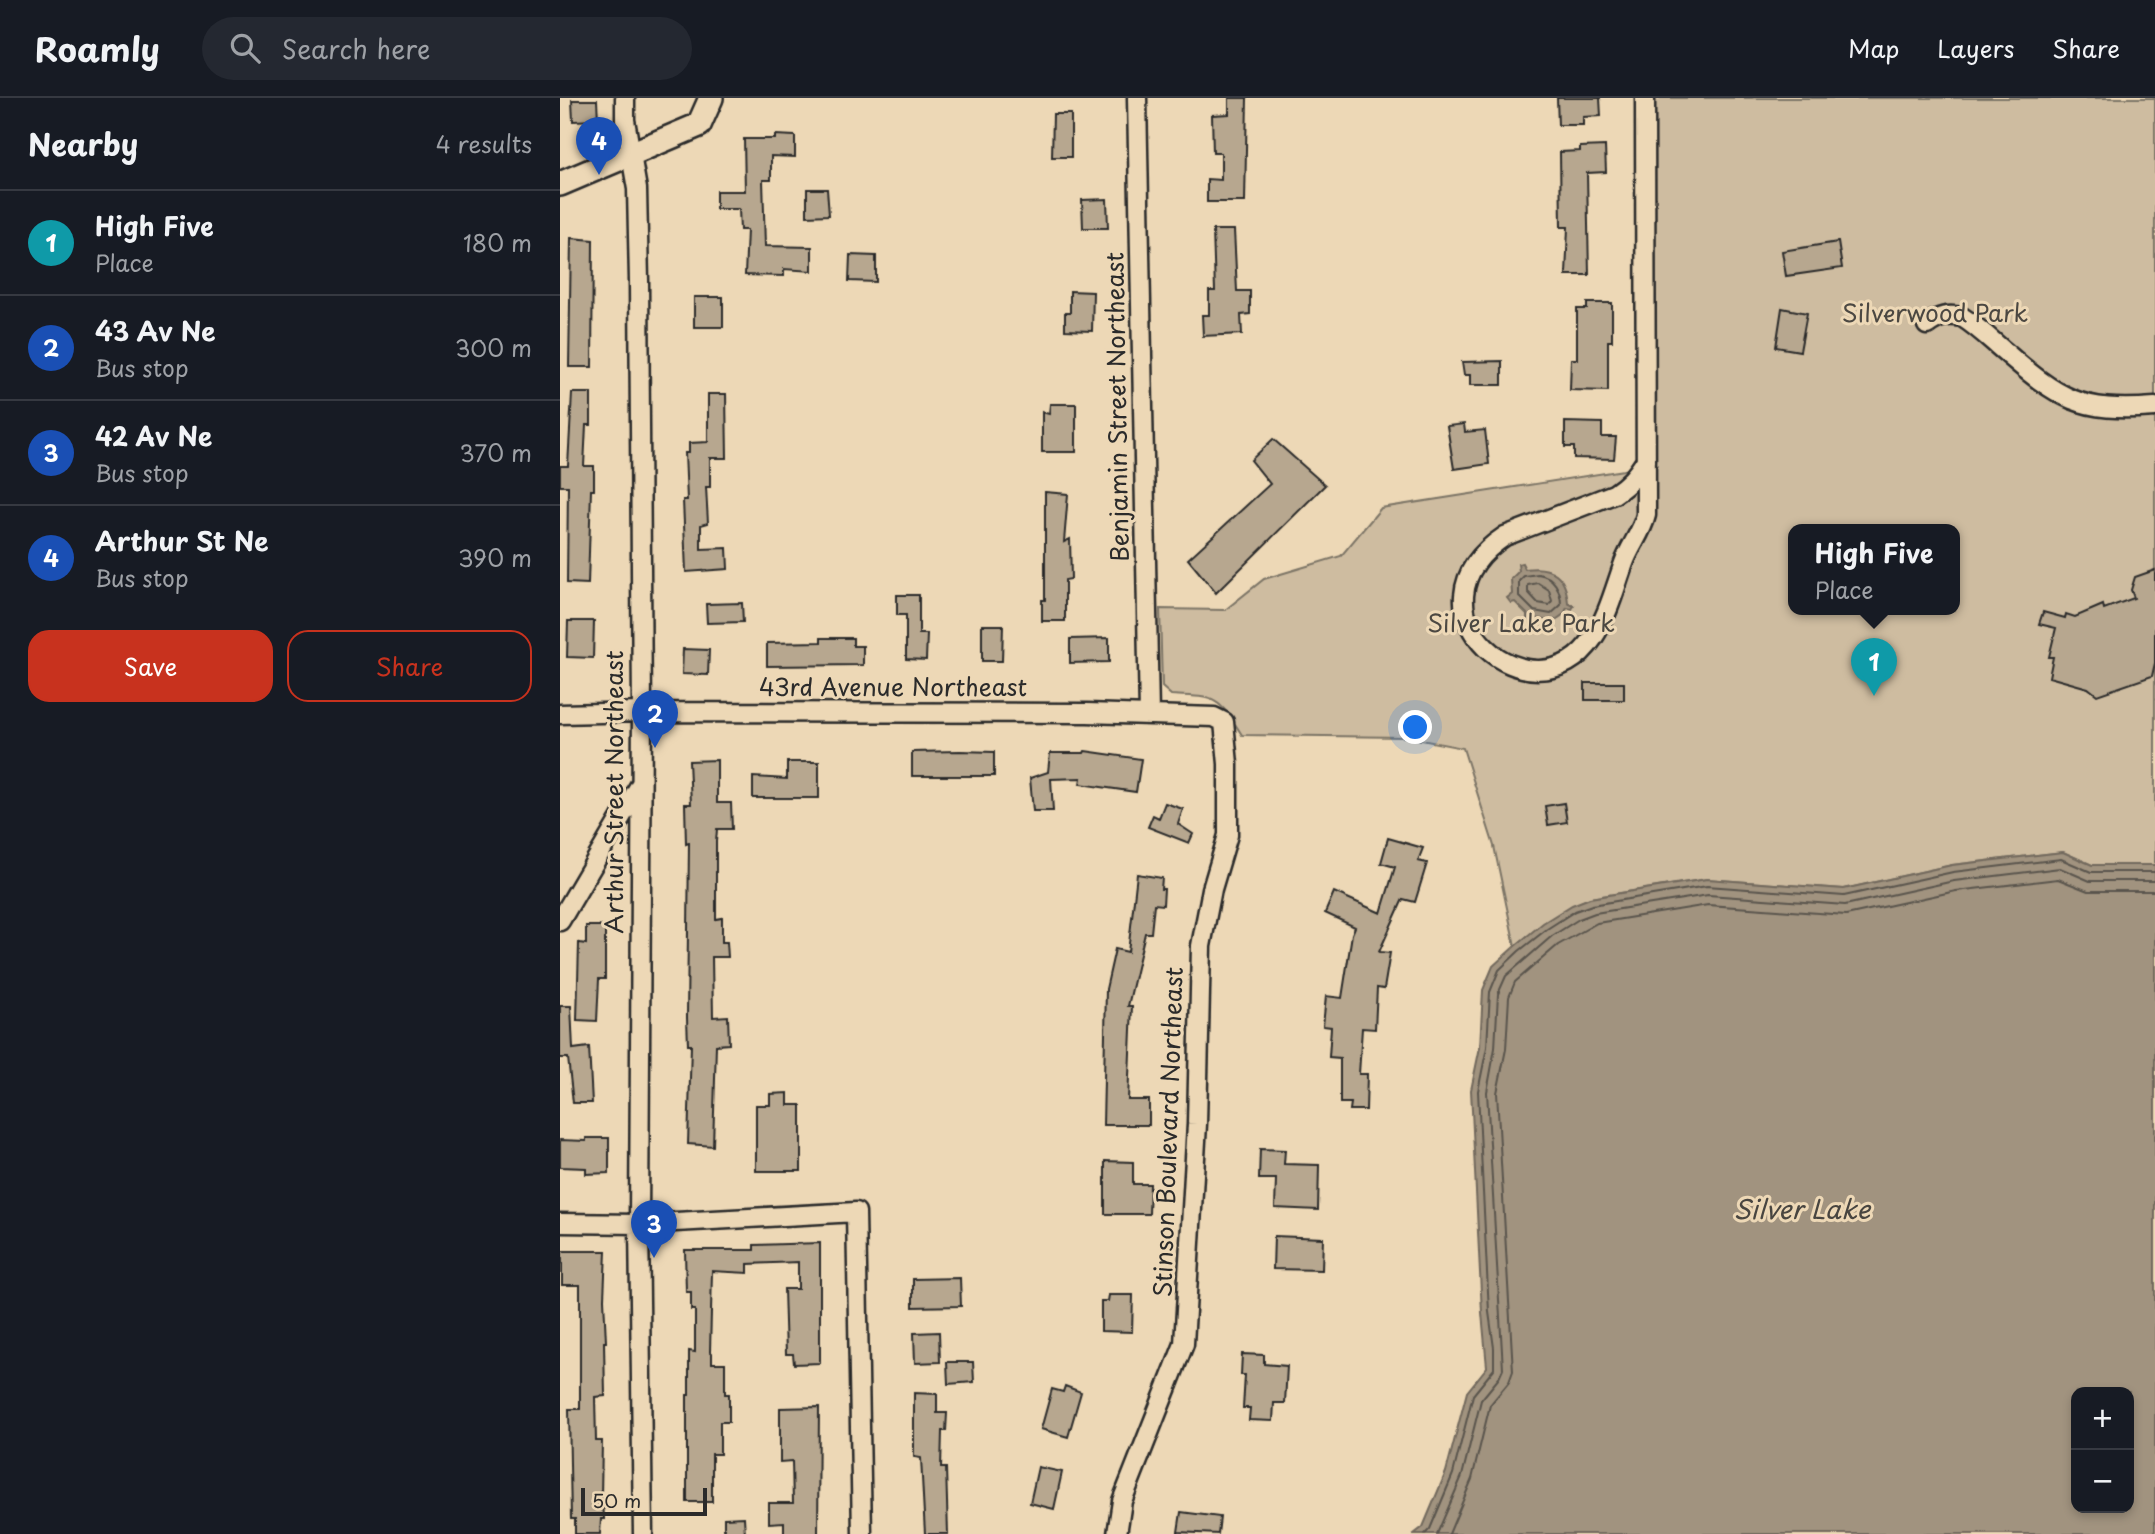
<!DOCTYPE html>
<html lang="en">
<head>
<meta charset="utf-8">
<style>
  :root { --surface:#171b24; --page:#242831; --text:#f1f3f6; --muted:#9ea1a6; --line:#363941; --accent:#c8321e }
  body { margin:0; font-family:"Playpen Sans",sans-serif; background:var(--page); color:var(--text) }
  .controls { position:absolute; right:21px; bottom:21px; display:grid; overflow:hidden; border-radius:14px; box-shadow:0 4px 10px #0003 }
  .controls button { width:63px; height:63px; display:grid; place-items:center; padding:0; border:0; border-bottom:2px solid var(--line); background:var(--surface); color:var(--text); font:35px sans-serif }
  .scale { position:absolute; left:21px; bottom:18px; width:126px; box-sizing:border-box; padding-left:7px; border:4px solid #2b2b2b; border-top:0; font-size:19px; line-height:24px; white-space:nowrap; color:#2b2b2b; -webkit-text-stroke:5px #edd8b6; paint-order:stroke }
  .you { position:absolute; left:856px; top:630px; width:24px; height:24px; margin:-18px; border:5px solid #fff; border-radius:50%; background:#1a73e8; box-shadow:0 0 0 10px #1a73e833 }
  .badge { display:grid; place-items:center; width:46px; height:46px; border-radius:50%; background:var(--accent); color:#fff; font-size:23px; font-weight:700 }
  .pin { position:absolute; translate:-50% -58px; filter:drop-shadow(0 2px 4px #0008) }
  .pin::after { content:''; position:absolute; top:37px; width:24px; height:21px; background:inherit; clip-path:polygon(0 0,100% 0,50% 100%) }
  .popup { position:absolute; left:1228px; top:426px; width:172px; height:91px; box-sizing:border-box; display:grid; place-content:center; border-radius:14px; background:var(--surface); filter:drop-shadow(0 2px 5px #0005); font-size:23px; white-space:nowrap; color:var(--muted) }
  .popup b { font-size:26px; color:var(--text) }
  .popup::after { content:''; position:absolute; left:50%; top:100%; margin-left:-14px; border:14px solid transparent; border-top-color:var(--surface) }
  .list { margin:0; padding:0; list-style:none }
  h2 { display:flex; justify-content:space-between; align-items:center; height:91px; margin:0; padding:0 28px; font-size:30px }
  h2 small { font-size:23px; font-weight:400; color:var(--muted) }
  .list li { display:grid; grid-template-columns:46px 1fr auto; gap:21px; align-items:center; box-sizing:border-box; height:105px; padding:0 28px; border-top:2px solid var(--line) }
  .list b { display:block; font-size:26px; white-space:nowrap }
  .list p { margin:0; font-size:23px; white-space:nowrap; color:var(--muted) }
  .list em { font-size:23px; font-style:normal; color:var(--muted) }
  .actions { display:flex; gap:14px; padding:21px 28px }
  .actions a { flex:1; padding:16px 0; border:2px solid var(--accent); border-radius:21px; text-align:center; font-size:24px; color:var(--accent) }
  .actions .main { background:var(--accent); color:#fff }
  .icon { flex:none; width:38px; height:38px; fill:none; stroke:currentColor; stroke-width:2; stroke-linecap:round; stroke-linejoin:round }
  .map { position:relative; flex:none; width:1595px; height:1436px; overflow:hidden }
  header { display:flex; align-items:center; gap:42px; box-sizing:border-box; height:98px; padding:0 35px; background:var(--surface); border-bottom:2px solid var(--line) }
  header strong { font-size:33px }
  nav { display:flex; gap:38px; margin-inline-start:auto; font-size:24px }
  .search { width:490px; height:63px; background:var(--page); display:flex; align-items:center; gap:18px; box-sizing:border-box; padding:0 24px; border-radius:38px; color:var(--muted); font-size:26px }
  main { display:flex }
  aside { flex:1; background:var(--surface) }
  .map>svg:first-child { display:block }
</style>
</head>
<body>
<header>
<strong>Roamly</strong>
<div class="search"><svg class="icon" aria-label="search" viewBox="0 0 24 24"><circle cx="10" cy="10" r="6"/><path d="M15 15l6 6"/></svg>Search here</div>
<nav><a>Map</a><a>Layers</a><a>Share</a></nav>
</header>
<main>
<aside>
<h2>Nearby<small>4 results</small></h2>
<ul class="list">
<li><span class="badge" style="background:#0f9aa8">1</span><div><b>High Five</b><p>Place</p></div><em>180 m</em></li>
<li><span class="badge" style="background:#1a4fb4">2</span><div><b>43 Av Ne</b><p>Bus stop</p></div><em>300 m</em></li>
<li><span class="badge" style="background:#1a4fb4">3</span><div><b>42 Av Ne</b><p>Bus stop</p></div><em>370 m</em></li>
<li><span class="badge" style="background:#1a4fb4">4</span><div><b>Arthur St Ne</b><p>Bus stop</p></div><em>390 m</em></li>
</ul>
<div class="actions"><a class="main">Save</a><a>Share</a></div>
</aside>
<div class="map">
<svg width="1595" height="1436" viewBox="0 0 1595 1436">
  <rect width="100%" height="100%" fill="#edd8b6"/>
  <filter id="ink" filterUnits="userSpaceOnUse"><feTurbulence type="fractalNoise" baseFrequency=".0143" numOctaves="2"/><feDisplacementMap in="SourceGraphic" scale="14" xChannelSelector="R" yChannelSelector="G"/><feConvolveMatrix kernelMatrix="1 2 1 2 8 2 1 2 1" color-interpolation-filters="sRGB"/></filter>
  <g filter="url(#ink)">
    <path fill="#cebca0" stroke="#7c7466" stroke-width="2" fill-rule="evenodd" d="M 1094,0 L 1595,0 L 1595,767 L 1532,767 L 1503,754 L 1392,767 L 1284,791 L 1146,781 L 1030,800 C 1002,811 979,829 955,848 L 934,748 L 903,650 L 846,639 L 682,637 C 658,598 656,599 611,597 L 602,589 L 600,511 L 665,512 L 704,481 L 781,458 L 821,410 L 1096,367 ZM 1234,432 L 1394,432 L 1394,512 L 1234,512 Z"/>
    <path fill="#a1937f" stroke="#72695d" stroke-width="2" fill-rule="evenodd" d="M 962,465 L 965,471 C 992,467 1006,477 1008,505 L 1014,508 L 1012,511 L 1007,510 L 1004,516 L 993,524 L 974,520 L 972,525 L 967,526 L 967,516 L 955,504 L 951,505 L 947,500 L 952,496 L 951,481 L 959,473 L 958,466 Z
      M 1503,754 L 1532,767 L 1595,767 L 1595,1436 L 854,1436 L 863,1429 L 886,1374 L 907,1294 L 927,1269 L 922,1215 L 911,992 L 920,949 L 923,892 L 933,868 L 955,848 L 983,825 L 1012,807 L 1030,800 L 1147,781 L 1284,791 L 1392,767 ZM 1516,1294 L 1569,1294 L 1569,1410 L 1516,1410 Z"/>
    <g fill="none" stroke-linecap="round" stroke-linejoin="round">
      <path stroke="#5a554d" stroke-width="2" d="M 978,476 C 994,478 1001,492 1001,507 L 991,516 L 974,513 L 959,498 L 959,483 L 964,478 Z
        M 978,485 L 989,492 L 992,503 L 989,507 L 978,505 L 968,494 L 968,487 Z
        M 865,1436 L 870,1431 L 893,1376 L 913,1297 L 934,1271 L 934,1250 L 929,1214 L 918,993 L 927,949 L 930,894 L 939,872 L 959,853 L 987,831 L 1015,813 L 1032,807 L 1147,788 L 1284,798 L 1393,774 L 1501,761 L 1531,774 L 1595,774
        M 877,1436 L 902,1378 L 921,1302 L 939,1280 L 943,1271 L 927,994 L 935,950 L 938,896 L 946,878 L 992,838 L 1019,821 L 1035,815 L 1148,797 L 1285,807 L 1394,783 L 1500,770 L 1530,783 L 1595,783
        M 889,1436 L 912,1381 L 930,1307 L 949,1284 L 953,1273 L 937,995 L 946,951 L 949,899 L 955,884 L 998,847 L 1037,825 L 1148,807 L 1286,817 L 1396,793 L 1498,781 L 1528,793 L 1595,793"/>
    </g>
    <path fill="#b7a78f" stroke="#2b2b2b" stroke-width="2" d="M 669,0 L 687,0 L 685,104 L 647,104 L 647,81 L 661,82 L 661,55 L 653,55 L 652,17 L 669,16 Z
      M 997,0 L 1040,0 L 1041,18 L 1023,19 L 1023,27 L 998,27 Z
      M 12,2 L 37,2 L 38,22 L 13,23 Z
      M 493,16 L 511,16 L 511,59 L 492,59 Z
      M 215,37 L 235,38 L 235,59 L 211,58 L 211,82 L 203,82 L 205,148 L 252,149 L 252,173 L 224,171 L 224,178 L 185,177 L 187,132 L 180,132 L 179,111 L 156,111 L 156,93 L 185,93 L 184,41 L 215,41 Z
      M 1045,48 L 1046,74 L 1027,75 L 1029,177 L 1006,177 L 1008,129 L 1001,129 L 1000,54 L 1020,53 L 1020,49 Z
      M 247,91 L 267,91 L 269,117 L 247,118 Z
      M 547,101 L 548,130 L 523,130 L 522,102 Z
      M 653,132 L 674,132 L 677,193 L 690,193 L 690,216 L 681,217 L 682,236 L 643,238 L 642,217 L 649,217 L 649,193 L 655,193 Z
      M 11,140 L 33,142 L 32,269 L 9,269 Z
      M 1278,144 L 1282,170 L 1226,178 L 1222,153 Z
      M 290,157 L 316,158 L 316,184 L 289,183 Z
      M 510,193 L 533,194 L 532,233 L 505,232 L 505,215 L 510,215 Z
      M 134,199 L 163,199 L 163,229 L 134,229 Z
      M 1027,205 L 1052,205 L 1052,243 L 1048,243 L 1048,293 L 1010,292 L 1011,261 L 1017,261 L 1017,211 L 1027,211 Z
      M 1222,210 L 1247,215 L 1240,253 L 1216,249 Z
      M 942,263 L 942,287 L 910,287 L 910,277 L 904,277 L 902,264 Z
      M 12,295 L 31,295 L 31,327 L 26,327 L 24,368 L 34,368 L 34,392 L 31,392 L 28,486 L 7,485 L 8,388 L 0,388 L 0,368 L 8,368 Z
      M 148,296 L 166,296 L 167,360 L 150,360 L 150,389 L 146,389 L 148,425 L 141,427 L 141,451 L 167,450 L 168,471 L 126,474 L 123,402 L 127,402 L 125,355 L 129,355 L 129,345 L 148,344 Z
      M 490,306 L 516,306 L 516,354 L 482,354 L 482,314 L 489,316 Z
      M 1005,324 L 1042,325 L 1042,339 L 1056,339 L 1054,361 L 1014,360 L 1014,349 L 1005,349 Z
      M 904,326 L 905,334 L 925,332 L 929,366 L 894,371 L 887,328 Z
      M 713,341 L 765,387 L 656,495 L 628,461 L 710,386 L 691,362 Z
      M 485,394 L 508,396 L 504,444 L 510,441 L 511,481 L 505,482 L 505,523 L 482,523 L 482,502 L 485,502 Z
      M 1595,472 L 1595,565 L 1592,578 L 1537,597 L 1528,590 L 1489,579 L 1493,559 L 1489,559 L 1496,530 L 1479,526 L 1483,514 L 1505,520 L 1506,516 L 1515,519 L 1543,507 L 1544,511 L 1574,500 L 1571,492 L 1575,479 Z
      M 337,497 L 359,497 L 359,536 L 367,536 L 366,562 L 346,561 L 346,517 L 337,517 Z
      M 182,505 L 183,524 L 147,525 L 146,506 Z
      M 8,523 L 34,523 L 33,560 L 7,559 Z
      M 422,527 L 443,527 L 442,563 L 422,563 Z
      M 261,540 L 293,540 L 293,548 L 303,548 L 303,567 L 207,568 L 207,545 L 261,544 Z
      M 549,540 L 549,564 L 510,565 L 510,541 Z
      M 123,551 L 149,552 L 148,577 L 122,576 Z
      M 1025,585 L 1064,585 L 1064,602 L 1025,602 Z
      M 400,653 L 434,654 L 434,678 L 352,678 L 352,654 Z
      M 525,653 L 581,661 L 576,694 L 520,686 L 521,680 L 491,681 L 493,713 L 473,713 L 470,680 L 488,674 L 490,655 L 524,655 Z
      M 157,662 L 157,705 L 171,705 L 172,731 L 157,731 L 156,744 L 156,821 L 162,820 L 162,844 L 167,844 L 168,859 L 152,859 L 153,919 L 168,918 L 169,946 L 156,947 L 153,1048 L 128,1046 L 131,947 L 128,947 L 127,920 L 129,745 L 126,746 L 125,706 L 131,706 L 129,663 Z
      M 227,664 L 259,664 L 259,700 L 193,700 L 193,679 L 227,681 Z
      M 605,705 L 623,711 L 618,726 L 633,736 L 629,745 L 588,729 L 593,717 L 599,720 Z
      M 1004,705 L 1007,724 L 988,727 L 985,708 Z
      M 828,740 L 863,750 L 858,763 L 867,765 L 855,804 L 843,801 L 819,854 L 830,855 L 824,891 L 817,890 L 815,931 L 802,930 L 799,976 L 807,976 L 806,1012 L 790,1012 L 791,1005 L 780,1005 L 780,960 L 769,959 L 771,929 L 763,928 L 766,898 L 782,900 L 792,836 L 795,829 L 765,815 L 774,794 L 821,815 L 835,769 L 821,765 Z
      M 577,776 L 602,780 L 601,791 L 604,791 L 603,807 L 594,806 L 591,835 L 585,835 L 568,908 L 572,908 L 568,1002 L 589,1002 L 589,1027 L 543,1027 L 546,891 L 555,851 L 568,854 Z
      M 26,828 L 45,828 L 45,881 L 39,881 L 37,923 L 17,922 L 19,845 L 26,846 Z
      M 0,908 L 11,908 L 13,951 L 29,949 L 32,1005 L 13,1005 L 8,960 L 0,960 Z
      M 228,995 L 228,1007 L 241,1007 L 241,1073 L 196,1073 L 196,1007 L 210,1007 L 210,996 Z
      M 26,1040 L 49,1040 L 49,1075 L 26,1076 L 26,1070 L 0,1069 L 0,1042 L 26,1043 Z
      M 700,1051 L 725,1052 L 724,1066 L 759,1067 L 758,1112 L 715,1110 L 716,1081 L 699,1081 Z
      M 545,1063 L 573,1064 L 573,1086 L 590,1086 L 589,1116 L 545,1116 Z
      M 714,1138 L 763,1140 L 762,1172 L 713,1171 Z
      M 260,1145 L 260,1265 L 234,1266 L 233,1256 L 226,1256 L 224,1191 L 238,1191 L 238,1164 L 188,1166 L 188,1175 L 152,1173 L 150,1254 L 152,1255 L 152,1265 L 165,1265 L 165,1296 L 169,1296 L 169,1324 L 160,1324 L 160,1356 L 152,1356 L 152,1404 L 127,1404 L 127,1297 L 129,1297 L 129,1253 L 135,1254 L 135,1212 L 131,1212 L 131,1194 L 126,1194 L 125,1152 L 194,1152 L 194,1147 Z
      M 2,1153 L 46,1153 L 44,1201 L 46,1244 L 44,1244 L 45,1298 L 35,1299 L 36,1343 L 42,1343 L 41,1400 L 43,1400 L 44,1421 L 41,1421 L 40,1436 L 15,1436 L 15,1421 L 11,1421 L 9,1311 L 20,1311 L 20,1187 L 2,1187 Z
      M 400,1180 L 401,1208 L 353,1209 L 353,1181 Z
      M 549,1197 L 573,1197 L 572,1234 L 541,1233 L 541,1203 L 548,1203 Z
      M 379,1234 L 380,1264 L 355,1265 L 354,1235 Z
      M 682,1256 L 704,1257 L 704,1266 L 727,1268 L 725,1305 L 714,1305 L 713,1323 L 689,1322 L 690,1310 L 683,1310 L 685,1277 L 681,1277 Z
      M 387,1264 L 413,1264 L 414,1284 L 388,1286 Z
      M 505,1288 L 521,1294 L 508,1339 L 481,1331 L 492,1291 L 503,1294 Z
      M 354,1295 L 377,1296 L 377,1315 L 387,1315 L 386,1333 L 382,1333 L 381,1370 L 386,1370 L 388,1436 L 365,1436 L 361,1360 L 354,1359 Z
      M 259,1309 L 258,1436 L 224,1436 L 224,1424 L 209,1425 L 209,1405 L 233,1405 L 232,1363 L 220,1364 L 220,1310 Z
      M 478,1369 L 502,1374 L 494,1411 L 470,1405 Z
      M 621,1414 L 660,1419 L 658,1436 L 618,1434 Z
      M 184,1419 L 185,1436 L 164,1436 L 164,1420 Z"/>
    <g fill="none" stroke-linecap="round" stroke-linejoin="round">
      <defs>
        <path id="minor" d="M 65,0 L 65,22 L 77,91 L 79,183 L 82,614 L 79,1126 L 83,1436
          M 577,0 L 589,617
          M 1085,0 L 1086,417 C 1082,434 1070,448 1064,465 C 1055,490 1048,518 1033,540 C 974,629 835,511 945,438 L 1054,396 C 1069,386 1077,377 1086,362
          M 1367,227 C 1379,218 1388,216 1402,219 C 1418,229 1431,242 1444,253 C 1499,301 1520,315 1595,309
          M 0,616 L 82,614 L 527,615 L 654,619 L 664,624 L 668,666 L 668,737 L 652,791 L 641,848 L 637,1026 L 624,1246 L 562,1403 L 557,1436
          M 0,823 L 80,687
          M 0,1125 L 79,1126 L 296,1114 L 302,1436"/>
        <path id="tertiary" d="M 0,86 L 139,27 L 151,0"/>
      </defs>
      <use href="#minor" stroke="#2b2b2b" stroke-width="23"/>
      <use href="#tertiary" stroke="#2b2b2b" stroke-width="28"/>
      <use href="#minor" stroke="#edd8b6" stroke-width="18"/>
      <use href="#tertiary" stroke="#edd8b6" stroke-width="23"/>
    </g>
  </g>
  <g text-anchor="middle" stroke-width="6" stroke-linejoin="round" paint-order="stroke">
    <g font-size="24" fill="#4c4842" stroke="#edd8b6">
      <text x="1375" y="224">Silverwood Park</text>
      <text x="961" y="534">Silver Lake Park</text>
    </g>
    <g font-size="24" fill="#2b2b2b" stroke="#edd8b6">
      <text transform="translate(558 309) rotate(-91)" y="8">Benjamin Street Northeast</text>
      <text x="333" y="598">43rd Avenue Northeast</text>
      <text transform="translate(55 694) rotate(-90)" y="8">Arthur Street Northeast</text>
      <text transform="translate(609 1034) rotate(-88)" y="8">Stinson Boulevard Northeast</text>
    </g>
    <g font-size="26" font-style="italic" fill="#484540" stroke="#edd8b6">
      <text x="1242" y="1121">Silver Lake</text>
    </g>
  </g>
</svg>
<div class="controls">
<button>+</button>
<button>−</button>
</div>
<div class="scale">50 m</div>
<div class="you"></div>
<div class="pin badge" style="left:1314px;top:598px;background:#0f9aa8">1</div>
<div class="popup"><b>High Five</b>Place</div>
<div class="pin badge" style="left:95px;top:650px;background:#1a4fb4">2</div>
<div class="pin badge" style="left:94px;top:1160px;background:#1a4fb4">3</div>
<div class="pin badge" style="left:39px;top:77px;background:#1a4fb4">4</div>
</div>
</main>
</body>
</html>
